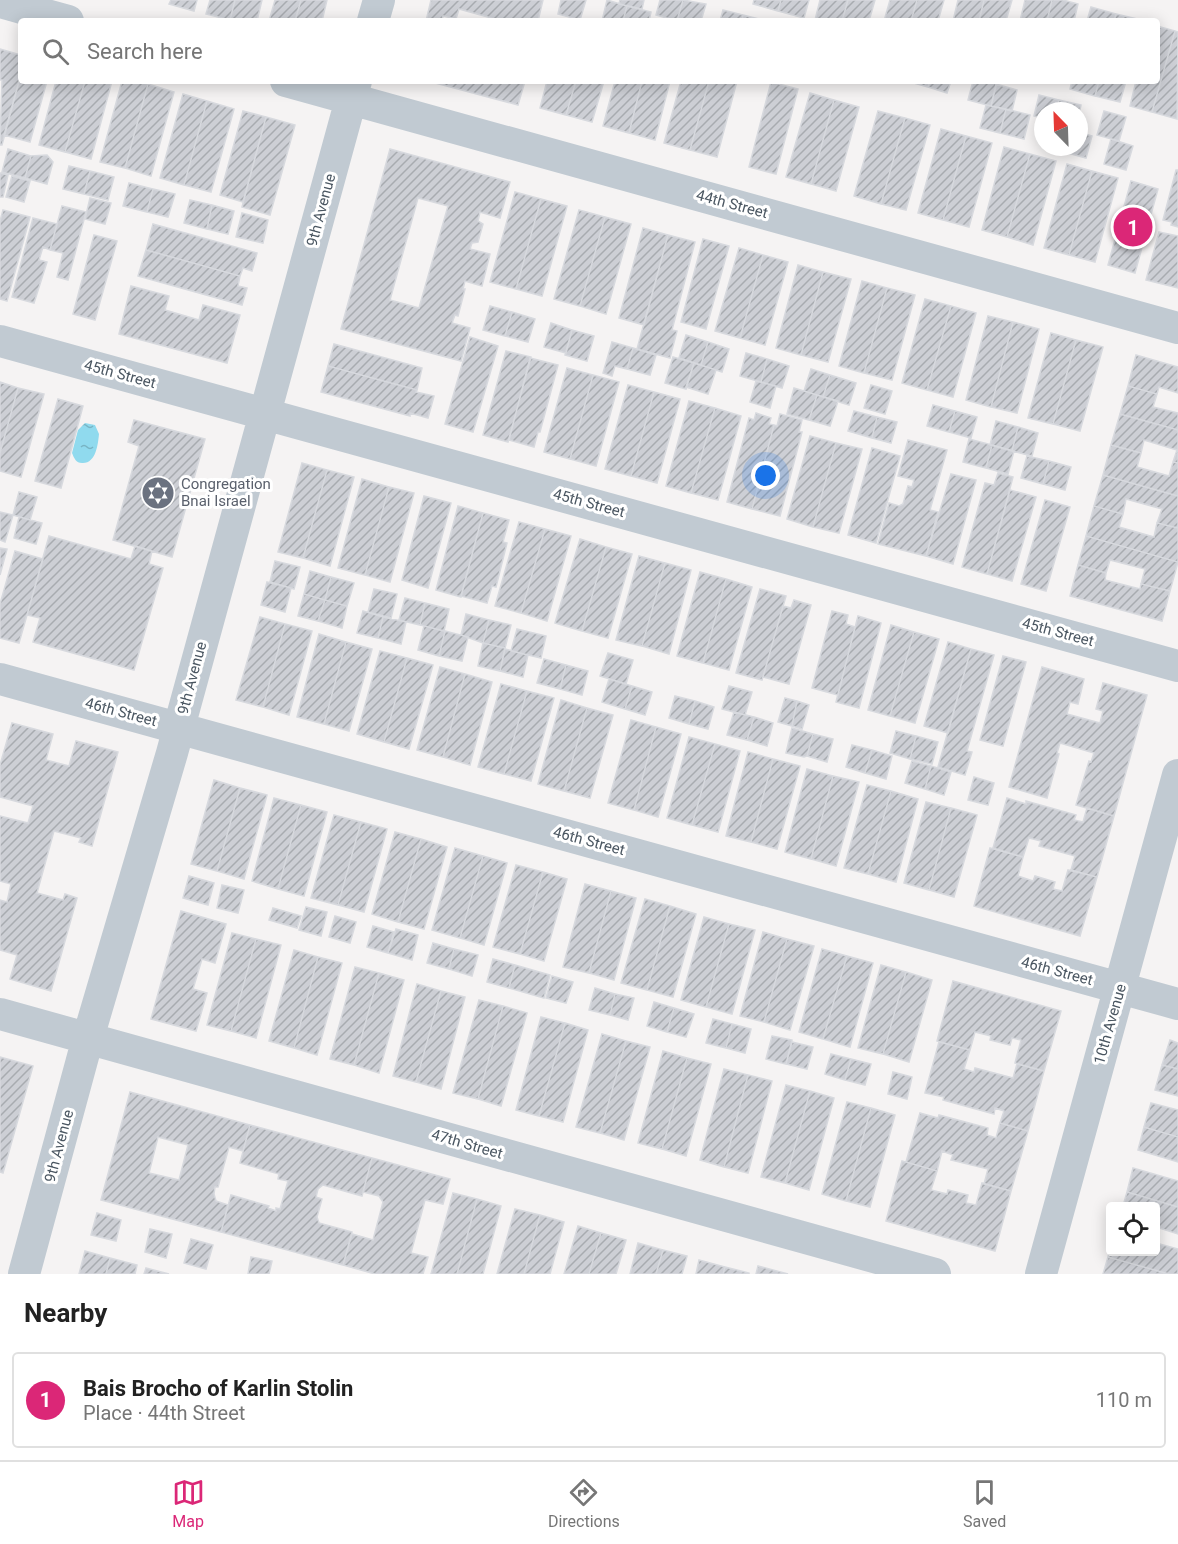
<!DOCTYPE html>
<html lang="en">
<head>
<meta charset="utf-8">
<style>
  :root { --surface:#fff; --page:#f2f2f2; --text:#222; --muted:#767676; --line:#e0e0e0; --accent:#db2777 }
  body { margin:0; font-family:Roboto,sans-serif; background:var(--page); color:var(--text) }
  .controls { position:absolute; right:18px; bottom:18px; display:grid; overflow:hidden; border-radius:6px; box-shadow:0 3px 15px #0003 }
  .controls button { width:54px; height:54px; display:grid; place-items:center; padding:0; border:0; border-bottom:2px solid var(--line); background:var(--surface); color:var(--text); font:30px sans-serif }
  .compass { position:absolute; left:1034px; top:102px; width:54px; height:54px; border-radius:50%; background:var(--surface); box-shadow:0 3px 15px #0003; rotate:337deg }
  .you { position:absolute; left:766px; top:476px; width:21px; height:21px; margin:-15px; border:4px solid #fff; border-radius:50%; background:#1a73e8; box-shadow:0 0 0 9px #1a73e833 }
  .badge { display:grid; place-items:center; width:39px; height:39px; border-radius:50%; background:var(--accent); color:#fff; font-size:20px; font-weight:700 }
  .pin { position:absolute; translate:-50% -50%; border:3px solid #fff; box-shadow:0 2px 6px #0006 }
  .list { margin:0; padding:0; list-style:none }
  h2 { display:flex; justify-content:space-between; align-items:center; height:78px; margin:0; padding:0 24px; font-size:26px }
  h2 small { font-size:20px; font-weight:400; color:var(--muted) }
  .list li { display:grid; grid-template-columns:39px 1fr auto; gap:18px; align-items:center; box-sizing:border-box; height:96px; margin:0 12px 12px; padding:0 12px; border:2px solid var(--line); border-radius:6px }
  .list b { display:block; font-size:22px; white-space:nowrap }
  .list p { margin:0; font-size:20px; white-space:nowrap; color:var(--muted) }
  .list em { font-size:20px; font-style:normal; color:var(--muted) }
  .icon { flex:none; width:33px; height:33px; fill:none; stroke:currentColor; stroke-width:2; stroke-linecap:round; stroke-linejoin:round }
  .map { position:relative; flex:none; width:1178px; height:1274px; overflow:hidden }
  .search { position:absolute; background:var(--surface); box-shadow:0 3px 15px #0003; left:18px; right:18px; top:18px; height:66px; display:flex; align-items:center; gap:15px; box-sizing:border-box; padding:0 21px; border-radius:6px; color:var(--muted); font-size:22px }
  .sheet { height:186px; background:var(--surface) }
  nav { display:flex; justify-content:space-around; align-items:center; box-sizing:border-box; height:84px; border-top:2px solid var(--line); background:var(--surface); font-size:16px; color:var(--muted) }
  nav a { display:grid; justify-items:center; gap:3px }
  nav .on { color:var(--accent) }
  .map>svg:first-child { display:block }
</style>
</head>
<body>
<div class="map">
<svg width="1178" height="1274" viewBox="0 0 1178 1274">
  <defs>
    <pattern id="water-ripples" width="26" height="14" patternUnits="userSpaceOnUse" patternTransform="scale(1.5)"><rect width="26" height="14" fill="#90daee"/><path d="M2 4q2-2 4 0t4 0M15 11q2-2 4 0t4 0" fill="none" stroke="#78b4c4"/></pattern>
    <pattern id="building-hatch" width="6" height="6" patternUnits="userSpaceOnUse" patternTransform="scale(1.5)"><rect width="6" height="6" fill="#cdcfd5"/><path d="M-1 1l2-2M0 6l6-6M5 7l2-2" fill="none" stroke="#a8abb0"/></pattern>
  </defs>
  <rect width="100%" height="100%" fill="#f5f3f3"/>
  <path fill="url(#water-ripples)" d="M 85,423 L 95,425 L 99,434 C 98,444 96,464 82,463 C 76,463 74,458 72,453 L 78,430 Z"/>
  <path fill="url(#building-hatch)" stroke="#d7d9de" stroke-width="1.5" fill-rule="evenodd" d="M 171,0 L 197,0 L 194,11 L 169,4 Z
    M 210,0 L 235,0 L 230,20 L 206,14 Z
    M 235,0 L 262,0 L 257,21 L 230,20 Z
    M 275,0 L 301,0 L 295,21 L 269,21 Z
    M 301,0 L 327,0 L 322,21 L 295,21 Z
    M 431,0 L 543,0 L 538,21 L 502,21 L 459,9 L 456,19 L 443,16 L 442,21 L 426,21 Z
    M 561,0 L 586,0 L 580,20 L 558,14 Z
    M 607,0 L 627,6 L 623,21 L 602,21 Z
    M 620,0 L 644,0 L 642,9 L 619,4 Z
    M 660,0 L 683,0 L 677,21 L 656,15 Z
    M 683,0 L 706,4 L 701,21 L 677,21 Z
    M 754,0 L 781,0 L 778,11 L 753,4 Z
    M 781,0 L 809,0 L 804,18 L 778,11 Z
    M 820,0 L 848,0 L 842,21 L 815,20 Z
    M 848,0 L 875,0 L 869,21 L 842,21 Z
    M 890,0 L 917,0 L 911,21 L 884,21 Z
    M 917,0 L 944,0 L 938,21 L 911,21 Z
    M 958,0 L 984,0 L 979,21 L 953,21 Z
    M 984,0 L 1012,0 L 1006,21 L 979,21 Z
    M 1025,0 L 1052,0 L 1047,21 L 1020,21 Z
    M 1052,0 L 1063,0 L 1078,4 L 1074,21 L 1047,21 Z
    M 627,6 L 651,12 L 649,21 L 623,21 Z
    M 1091,7 L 1116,14 L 1114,21 L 1087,21 Z
    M 723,10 L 743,15 L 742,21 L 720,21 Z
    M 1116,14 L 1142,20 L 1142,21 L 1114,21 Z
    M 743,15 L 767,21 L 742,21 Z
    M 1157,26 L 1175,31 L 1152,112 L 1130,106 L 1136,81 L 1157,81 Z
    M 1175,31 L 1178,32 L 1177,119 L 1152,112 Z
    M 0,49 L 21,55 L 21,74 L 2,145 L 0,145 L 2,80 L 0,80 Z
    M 21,74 L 21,81 L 47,81 L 30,142 L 4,135 Z
    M 56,81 L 85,81 L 65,152 L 39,145 Z
    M 85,81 L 112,81 L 91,159 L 65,152 Z
    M 122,81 L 135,81 L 148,84 L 125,168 L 100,162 Z
    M 428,81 L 525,81 L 518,105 Z
    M 547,81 L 576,81 L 566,115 L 540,108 Z
    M 576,81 L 604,81 L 592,122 L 566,115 Z
    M 615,81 L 642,81 L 629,133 L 603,126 Z
    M 642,81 L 670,81 L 655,140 L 629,133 Z
    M 681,81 L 709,81 L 690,150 L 664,143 Z
    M 709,81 L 737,81 L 717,157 L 690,150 Z
    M 907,81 L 930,81 L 928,87 Z
    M 930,81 L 951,81 L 947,93 L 928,87 Z
    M 973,81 L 997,82 L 991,106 L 968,100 Z
    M 1072,81 L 1099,81 L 1095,96 L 1070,89 Z
    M 1099,81 L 1126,81 L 1120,102 L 1095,96 Z
    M 771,82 L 798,89 L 776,174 L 749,167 Z
    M 148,84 L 174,92 L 151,176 L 125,168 Z
    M 996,84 L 1017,90 L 1012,111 L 991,106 Z
    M 810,93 L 834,100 L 811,184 L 786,177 Z
    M 183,94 L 207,101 L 184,185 L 160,178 Z
    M 1039,95 L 1059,100 L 1056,111 L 1043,111 L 1043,118 L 1034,116 Z
    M 834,100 L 859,107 L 836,191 L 811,184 Z
    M 1059,100 L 1081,105 L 1079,114 L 1079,111 L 1056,111 Z
    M 207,101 L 234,109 L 211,192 L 184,185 Z
    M 986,105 L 1006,109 L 1000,133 L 980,128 Z
    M 1006,109 L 1030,115 L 1024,139 L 1000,133 Z
    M 243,111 L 266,117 L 243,202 L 220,195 Z
    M 878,111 L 905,118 L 881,204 L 854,196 Z
    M 1104,111 L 1126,117 L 1119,141 L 1097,135 Z
    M 266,117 L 295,125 L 270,215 L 242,207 Z
    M 905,118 L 930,125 L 906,210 L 881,204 Z
    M 941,129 L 966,136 L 943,220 L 918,213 Z
    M 1079,132 L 1092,136 L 1086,158 L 1064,152 L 1065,147 L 1079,147 Z
    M 966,136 L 992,143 L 969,227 L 943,220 Z
    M 1111,139 L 1133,146 L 1126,170 L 1104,164 Z
    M 1004,147 L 1030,154 L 1007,237 L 982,230 Z
    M 8,149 L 31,156 L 25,178 L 2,172 Z
    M 390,149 L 510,182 L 500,218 L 480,212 L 478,221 L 483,224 L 478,242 L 472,243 L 470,249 L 490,254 L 482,286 L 465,281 L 463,289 L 465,289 L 458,316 L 455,315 L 452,323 L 470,328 L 461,361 L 341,329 ZM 418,198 L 448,206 L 419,308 L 390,300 Z
    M 1030,154 L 1056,161 L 1033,245 L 1007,237 Z
    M 47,155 L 53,162 L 47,184 L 25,178 L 31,156 Z
    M 1067,164 L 1092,171 L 1069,255 L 1044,248 Z
    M 69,166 L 90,171 L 84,194 L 63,189 Z
    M 1176,170 L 1178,170 L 1178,227 L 1171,225 L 1172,222 L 1163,220 Z
    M 90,171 L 114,177 L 108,200 L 84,194 Z
    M 1092,171 L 1118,178 L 1095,262 L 1069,255 Z
    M 0,173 L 8,175 L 3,197 L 0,197 Z
    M 12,176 L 30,181 L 24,202 L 6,197 Z
    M 1131,181 L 1158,189 L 1135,273 L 1108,265 Z
    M 129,183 L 153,189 L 147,212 L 123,206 Z
    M 153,189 L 175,194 L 168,217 L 147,212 Z
    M 515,192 L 541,199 L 516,289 L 490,282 Z
    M 90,198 L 111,203 L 105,224 L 85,219 Z
    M 541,199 L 567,206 L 542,296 L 516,289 Z
    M 190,200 L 212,205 L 207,229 L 184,223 Z
    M 212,205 L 234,211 L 228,234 L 207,229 Z
    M 62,206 L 86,212 L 68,280 L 57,277 L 63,253 L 50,250 Z
    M 3,210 L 30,217 L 7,301 L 0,299 L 0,221 Z
    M 579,210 L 605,217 L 580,306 L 554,299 Z
    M 242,213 L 268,220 L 263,243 L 236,237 Z
    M 605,217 L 631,224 L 606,314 L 580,306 Z
    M 33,218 L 57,224 L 50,250 L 43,247 L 39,260 L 47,262 L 34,303 L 12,297 Z
    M 153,224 L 257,253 L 252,271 L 243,268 L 240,276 L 146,250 Z
    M 643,228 L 668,235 L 644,325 L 619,318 Z
    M 1159,232 L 1178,236 L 1178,288 L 1146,280 Z
    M 94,235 L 117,241 L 95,320 L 73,314 Z
    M 668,235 L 695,242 L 672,330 L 677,331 L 670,358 L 637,349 Z
    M 703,239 L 729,246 L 706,329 L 681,322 Z
    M 739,248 L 763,255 L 740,338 L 715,331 Z
    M 146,250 L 240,276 L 238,286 L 247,288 L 242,305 L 138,276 Z
    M 763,255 L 788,262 L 765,345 L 740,338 Z
    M 798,265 L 823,272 L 801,355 L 776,348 Z
    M 823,272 L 851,279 L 828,362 L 801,355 Z
    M 862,281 L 887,288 L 864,373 L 839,366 Z
    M 131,286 L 169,296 L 165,310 L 199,320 L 203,305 L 240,315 L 227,363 L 119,334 Z
    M 887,288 L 915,295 L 892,380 L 864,373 Z
    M 925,299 L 951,306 L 927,390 L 902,383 Z
    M 490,306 L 512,312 L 505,336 L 483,330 Z
    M 951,306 L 976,313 L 953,397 L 927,390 Z
    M 512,312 L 535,319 L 528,342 L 505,336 Z
    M 988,316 L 1013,322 L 991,407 L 966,400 Z
    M 1013,322 L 1039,329 L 1017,413 L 991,407 Z
    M 551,323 L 572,330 L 566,353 L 544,347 Z
    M 572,330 L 594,336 L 587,361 L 565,355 Z
    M 1051,333 L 1076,340 L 1053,424 L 1028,418 Z
    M 686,335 L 708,342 L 701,365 L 679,358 Z
    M 470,337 L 498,346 L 473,432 L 445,424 Z
    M 1076,340 L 1103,347 L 1080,431 L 1053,424 Z
    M 612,342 L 633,348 L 627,369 L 615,366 L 612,376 L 603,373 Z
    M 708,342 L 729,349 L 722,372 L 701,365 Z
    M 334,344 L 422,368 L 417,390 L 328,366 Z
    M 633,348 L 656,355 L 650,375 L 627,369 Z
    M 506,351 L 531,357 L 508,442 L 483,435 Z
    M 746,353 L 767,359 L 761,382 L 740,376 Z
    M 1136,355 L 1178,367 L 1178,393 L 1159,387 L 1157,394 L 1128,386 Z
    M 673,357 L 694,363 L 686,389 L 665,383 Z
    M 530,358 L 558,365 L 540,432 L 538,432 L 534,447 L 509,440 Z
    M 767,359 L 789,366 L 782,388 L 761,382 Z
    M 694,363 L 716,370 L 708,394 L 686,387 Z
    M 328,366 L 417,390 L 416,392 L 434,396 L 428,418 L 410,413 L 410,416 L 321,392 Z
    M 567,368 L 593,375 L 570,459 L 544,452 Z
    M 811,369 L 830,375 L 823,397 L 804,391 Z
    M 593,375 L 619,382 L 596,466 L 570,459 Z
    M 830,375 L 856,383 L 849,405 L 823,397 Z
    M 756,381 L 776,386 L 770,408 L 750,402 Z
    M 0,382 L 18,388 L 0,453 Z
    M 628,385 L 654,392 L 631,476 L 605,469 Z
    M 871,385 L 892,391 L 885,414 L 864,408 Z
    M 1128,386 L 1157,394 L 1153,407 L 1178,413 L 1178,430 L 1120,414 Z
    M 18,388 L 44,394 L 21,477 L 0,471 L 0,453 Z
    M 794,388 L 817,395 L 809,420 L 787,414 Z
    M 654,392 L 680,399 L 657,483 L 631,476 Z
    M 817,395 L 838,401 L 830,426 L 809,420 Z
    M 58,399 L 83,406 L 61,488 L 35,481 Z
    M 689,401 L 715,408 L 691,493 L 666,486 Z
    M 933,405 L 955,411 L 949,432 L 927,426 Z
    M 715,408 L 741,416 L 718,500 L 691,493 Z
    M 854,411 L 877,417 L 872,438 L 848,431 Z
    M 955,411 L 977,417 L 971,438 L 949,432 Z
    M 756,413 L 771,418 L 769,424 L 774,425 L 752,509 L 727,502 L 749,418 L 754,420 Z
    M 780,414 L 802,420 L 799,432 L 802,432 L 780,516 L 752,509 L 774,425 L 777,426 Z
    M 1120,414 L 1178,430 L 1178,463 L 1173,462 L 1177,450 L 1144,440 L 1141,453 L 1111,445 Z
    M 877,417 L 897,422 L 891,443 L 872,438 Z
    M 134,420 L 205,439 L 172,557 L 113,540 L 139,446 L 128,442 Z
    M 996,421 L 1018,427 L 1012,451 L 990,445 Z
    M 1018,427 L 1038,433 L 1032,456 L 1012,451 Z
    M 810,436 L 836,443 L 813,527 L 787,519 Z
    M 969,439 L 992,445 L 986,468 L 963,462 Z
    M 908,440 L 947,450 L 930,510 L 938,512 L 926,556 L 878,544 L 889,503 L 899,506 L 903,504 L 908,486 L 912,487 L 914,480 L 898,476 Z
    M 836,443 L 862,449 L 839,533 L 813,527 Z
    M 992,445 L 1014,451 L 1008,474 L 986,468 Z
    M 1111,445 L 1141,453 L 1137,467 L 1169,476 L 1173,462 L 1178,463 L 1178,496 L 1103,475 Z
    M 872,448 L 900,456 L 876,543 L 848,535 Z
    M 1027,456 L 1049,461 L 1043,484 L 1021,478 Z
    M 1049,461 L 1071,467 L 1065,490 L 1043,484 Z
    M 302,463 L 327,470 L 303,558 L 278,552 Z
    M 327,470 L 354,477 L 330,566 L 303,558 Z
    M 998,473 L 1013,477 L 987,574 L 962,567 L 985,483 L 994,485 Z
    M 951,474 L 976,480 L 953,564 L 926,556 Z
    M 1103,475 L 1178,496 L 1178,528 L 1157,523 L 1162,509 L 1126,499 L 1123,514 L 1094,506 Z
    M 362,479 L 389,487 L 365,575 L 338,568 Z
    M 389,487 L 414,493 L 390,582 L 365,575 Z
    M 1010,490 L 1036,497 L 1012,581 L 987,574 Z
    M 19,492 L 37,497 L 30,520 L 13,515 Z
    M 424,496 L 451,503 L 428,588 L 402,580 Z
    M 1045,500 L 1070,507 L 1046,591 L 1021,584 Z
    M 458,506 L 483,513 L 461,597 L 436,590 Z
    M 1094,506 L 1123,514 L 1119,527 L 1154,537 L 1157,523 L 1178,528 L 1178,562 L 1086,536 Z
    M 0,512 L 13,515 L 5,542 L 0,540 Z
    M 483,513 L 509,520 L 503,542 L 507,543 L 496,587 L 492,586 L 487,603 L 461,596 Z
    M 19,517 L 42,523 L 36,544 L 14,538 Z
    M 519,522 L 545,529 L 521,613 L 495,606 Z
    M 545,529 L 571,536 L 547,621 L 521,613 Z
    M 49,536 L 131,559 L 135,546 L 152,551 L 149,564 L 163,568 L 134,670 L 33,642 L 40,618 L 27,615 Z
    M 1086,536 L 1178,562 L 1170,591 L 1141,584 L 1145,569 L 1110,560 L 1106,573 L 1078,565 Z
    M 580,539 L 606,547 L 582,631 L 555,623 Z
    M 606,547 L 632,554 L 608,638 L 582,631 Z
    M 0,548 L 7,549 L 0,575 Z
    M 15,551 L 43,559 L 19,643 L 0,638 L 0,604 Z
    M 639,556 L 665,563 L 642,646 L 616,640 Z
    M 275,561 L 300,567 L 294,589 L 270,582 Z
    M 665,563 L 691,570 L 669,654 L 642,646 Z
    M 1078,565 L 1106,573 L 1105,580 L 1140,589 L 1141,584 L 1170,591 L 1162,621 L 1070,596 Z
    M 310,571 L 331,577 L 325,600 L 304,594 Z
    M 700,572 L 726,579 L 703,663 L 677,656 Z
    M 331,577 L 354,583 L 347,606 L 325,600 Z
    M 726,579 L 752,587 L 729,670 L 703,663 Z
    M 267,582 L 291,588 L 285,612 L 261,605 Z
    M 374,589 L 397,594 L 391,618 L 368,612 Z
    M 760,589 L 786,596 L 762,680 L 736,673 Z
    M 304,594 L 325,600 L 318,621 L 298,616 Z
    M 405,598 L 425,603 L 420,625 L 399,620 Z
    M 325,600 L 347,606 L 342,628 L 318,621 Z
    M 794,600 L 811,605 L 789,684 L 763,677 L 783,606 L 791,608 Z
    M 425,603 L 449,609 L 444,631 L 420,625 Z
    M 363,611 L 383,617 L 378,638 L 357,633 Z
    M 832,611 L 848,615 L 846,624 L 855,627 L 838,695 L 812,688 Z
    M 466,614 L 489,620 L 483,643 L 461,635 Z
    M 858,616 L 881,623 L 859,708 L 836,702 Z
    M 260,617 L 285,624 L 263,707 L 236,700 Z
    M 383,617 L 406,622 L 401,644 L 378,638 Z
    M 489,620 L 511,625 L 505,648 L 483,643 Z
    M 285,624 L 312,631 L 289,715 L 263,707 Z
    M 891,625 L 914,632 L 890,716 L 868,710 Z
    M 424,626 L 445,631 L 439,656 L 418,650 Z
    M 517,629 L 546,636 L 541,658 L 511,651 Z
    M 445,631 L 468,637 L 462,661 L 439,656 Z
    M 914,632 L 939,639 L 915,723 L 890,716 Z
    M 319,634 L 346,642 L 324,724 L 297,717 Z
    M 346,642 L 372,649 L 349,731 L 324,724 Z
    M 948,642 L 971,649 L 948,733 L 924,726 Z
    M 483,643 L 505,648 L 500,671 L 478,666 Z
    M 505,649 L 528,655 L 523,677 L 500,671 Z
    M 971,649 L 994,655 L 967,751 L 972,752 L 965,775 L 938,767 Z
    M 380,651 L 407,658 L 384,742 L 357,734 Z
    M 608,653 L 633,660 L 626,684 L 600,676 Z
    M 1003,656 L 1026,662 L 1003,746 L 980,740 Z
    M 407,658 L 433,665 L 409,749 L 384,742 Z
    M 544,659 L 566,665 L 560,689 L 537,683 Z
    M 566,665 L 588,671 L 582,695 L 560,689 Z
    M 440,667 L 465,674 L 443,757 L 417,750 Z
    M 1042,667 L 1084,679 L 1078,704 L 1070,702 L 1067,714 L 1100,723 L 1103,711 L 1096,709 L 1103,683 L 1147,695 L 1114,816 L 1076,805 L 1089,761 L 1091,762 L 1094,753 L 1060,743 L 1057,753 L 1059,754 L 1047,798 L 1009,787 Z
    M 465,674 L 492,682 L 470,765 L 443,757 Z
    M 609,679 L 632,686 L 625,709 L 602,702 Z
    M 501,684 L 527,691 L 504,774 L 478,767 Z
    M 632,686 L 652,692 L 645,715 L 625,709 Z
    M 729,686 L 752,692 L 745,715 L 722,709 Z
    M 527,691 L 554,698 L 531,781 L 504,774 Z
    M 675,696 L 695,701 L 689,724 L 669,718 Z
    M 785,698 L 797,701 L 792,726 L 778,722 Z
    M 561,700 L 587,708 L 564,791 L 538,784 Z
    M 695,701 L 714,707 L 708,729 L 689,724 Z
    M 797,701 L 809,705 L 802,729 L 792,726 Z
    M 587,708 L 613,715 L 590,798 L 564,791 Z
    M 734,712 L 754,717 L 747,740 L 727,735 Z
    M 754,717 L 773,723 L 767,746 L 747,740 Z
    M 631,720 L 656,727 L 634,810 L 608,803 Z
    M 12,723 L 53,734 L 46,760 L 69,766 L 76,741 L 118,752 L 92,846 L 79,842 L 81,838 L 54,831 L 37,893 L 63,900 L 65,894 L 77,898 L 51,991 L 10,979 L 17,955 L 0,950 L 0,900 L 7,902 L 11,884 L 0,881 L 0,816 L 28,823 L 33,806 L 0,797 L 0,765 Z
    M 656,727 L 681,734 L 658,817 L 634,810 Z
    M 792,728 L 813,734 L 807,756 L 804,757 L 786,753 Z
    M 896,731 L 916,736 L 910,759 L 890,753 Z
    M 813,734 L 833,739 L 827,762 L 807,756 Z
    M 916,736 L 938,742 L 932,764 L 910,759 Z
    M 689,737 L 715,744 L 692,825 L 667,818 Z
    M 715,744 L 740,751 L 718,832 L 692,825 Z
    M 852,745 L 872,750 L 865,773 L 846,767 Z
    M 872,750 L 892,756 L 886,779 L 865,773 Z
    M 748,752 L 773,759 L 751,842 L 726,836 Z
    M 773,759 L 800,766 L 777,849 L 751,842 Z
    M 912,761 L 931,766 L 925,789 L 905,783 Z
    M 931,766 L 951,772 L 944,795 L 925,789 Z
    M 807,769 L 833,776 L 811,859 L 785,852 Z
    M 833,776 L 859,782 L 836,866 L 811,859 Z
    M 974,777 L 994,783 L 988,805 L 968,800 Z
    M 214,780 L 240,788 L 217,871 L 191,864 Z
    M 867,785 L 891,791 L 868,874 L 844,868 Z
    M 240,788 L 267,795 L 244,879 L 217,871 Z
    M 891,791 L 918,799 L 896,882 L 868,874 Z
    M 274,798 L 301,805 L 278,889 L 252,881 Z
    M 1007,798 L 1026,804 L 1026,801 L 1076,815 L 1074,820 L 1083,822 L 1087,808 L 1114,816 L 1097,877 L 1071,870 L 1075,856 L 1039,846 L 1041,841 L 1029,838 L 1023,857 L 993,848 Z
    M 926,802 L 951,808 L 929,890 L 904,883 Z
    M 301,805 L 327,812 L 304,896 L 278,889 Z
    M 951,808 L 977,815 L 954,897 L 929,890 Z
    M 334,815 L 361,822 L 338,905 L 311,898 Z
    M 361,822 L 387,829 L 364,912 L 338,905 Z
    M 395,832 L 421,839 L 398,922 L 372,914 Z
    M 421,839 L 447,847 L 424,929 L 398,922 Z
    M 455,848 L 483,856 L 460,938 L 432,930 Z
    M 990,848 L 1023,857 L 1018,876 L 1033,881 L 1035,876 L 1055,882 L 1053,889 L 1062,891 L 1068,870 L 1097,877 L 1080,936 L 974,906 Z
    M 483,856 L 507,863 L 484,945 L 460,938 Z
    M 516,865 L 543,872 L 520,954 L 493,947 Z
    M 543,872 L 567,879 L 544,961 L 520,954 Z
    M 189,876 L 214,883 L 208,905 L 183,898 Z
    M 585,884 L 611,891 L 589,973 L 563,967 Z
    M 222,885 L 244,890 L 238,913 L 217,908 Z
    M 611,891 L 636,898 L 614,980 L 589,973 Z
    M 645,899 L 670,906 L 647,990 L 621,983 Z
    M 670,906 L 696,914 L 673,997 L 647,990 Z
    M 306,907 L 327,912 L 321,936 L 299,930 Z
    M 273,908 L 301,916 L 297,928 L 269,920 Z
    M 181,911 L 226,924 L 215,963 L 202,959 L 193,989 L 207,993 L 196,1031 L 151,1019 Z
    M 335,916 L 356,922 L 350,943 L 329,937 Z
    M 704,917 L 729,924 L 706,1007 L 681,1000 Z
    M 729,924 L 755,930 L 732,1014 L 706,1007 Z
    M 373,926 L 394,932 L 388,953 L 367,947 Z
    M 396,929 L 418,935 L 412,960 L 388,953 Z
    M 763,932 L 787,939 L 764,1022 L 740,1016 Z
    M 232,933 L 256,939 L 231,1031 L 207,1025 Z
    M 256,939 L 281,945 L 256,1038 L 231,1031 Z
    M 787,939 L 814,946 L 790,1030 L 764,1022 Z
    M 433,943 L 454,949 L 449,969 L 427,963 Z
    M 454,949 L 478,955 L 472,976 L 449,969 Z
    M 822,949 L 847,956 L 823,1039 L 799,1032 Z
    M 294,950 L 318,957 L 294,1048 L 269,1041 Z
    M 847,956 L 873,963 L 850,1047 L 823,1039 Z
    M 318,957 L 342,963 L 317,1055 L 294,1048 Z
    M 493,959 L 515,965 L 509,988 L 487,982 Z
    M 515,965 L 550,975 L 544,998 L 509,988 Z
    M 881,965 L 906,972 L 883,1054 L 858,1048 Z
    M 355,967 L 379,973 L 354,1065 L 330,1059 Z
    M 906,972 L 932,980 L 909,1062 L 883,1054 Z
    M 379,973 L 404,980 L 379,1073 L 354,1065 Z
    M 552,976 L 573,982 L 566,1003 L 546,998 Z
    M 953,981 L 1061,1011 L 1044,1071 L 1015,1063 L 1021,1040 L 1012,1038 L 1010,1045 L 990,1040 L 991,1036 L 975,1032 L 970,1050 L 937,1041 Z
    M 417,984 L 441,991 L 416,1082 L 393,1076 Z
    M 595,988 L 615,994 L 610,1015 L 589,1010 Z
    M 441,991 L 465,997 L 441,1089 L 416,1082 Z
    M 615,994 L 634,998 L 628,1020 L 610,1015 Z
    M 479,1000 L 503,1006 L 478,1099 L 453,1093 Z
    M 654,1002 L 674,1008 L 667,1032 L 647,1026 Z
    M 503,1006 L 527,1013 L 501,1106 L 478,1099 Z
    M 674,1008 L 694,1014 L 686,1037 L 667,1032 Z
    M 541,1017 L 565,1023 L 539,1116 L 516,1110 Z
    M 713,1019 L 732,1024 L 726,1048 L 706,1043 Z
    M 565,1023 L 588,1030 L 563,1122 L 539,1116 Z
    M 732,1024 L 751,1029 L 745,1053 L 726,1048 Z
    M 602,1034 L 626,1041 L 600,1133 L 576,1127 Z
    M 772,1036 L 792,1040 L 786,1064 L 766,1059 Z
    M 1170,1040 L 1178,1043 L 1178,1069 L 1162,1065 Z
    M 626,1041 L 650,1047 L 624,1140 L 600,1133 Z
    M 792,1042 L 813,1047 L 807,1069 L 786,1064 Z
    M 939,1042 L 970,1050 L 964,1069 L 974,1072 L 975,1068 L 1013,1078 L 1017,1064 L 1044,1071 L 1028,1131 L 1000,1123 L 1004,1111 L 995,1108 L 994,1114 L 943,1100 L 944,1097 L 925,1093 Z
    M 663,1051 L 687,1058 L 662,1149 L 638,1143 Z
    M 831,1054 L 851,1059 L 845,1080 L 825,1074 Z
    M 0,1057 L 33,1066 L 3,1173 L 0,1172 Z
    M 687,1058 L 711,1064 L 686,1156 L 662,1149 Z
    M 851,1059 L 871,1064 L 865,1085 L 845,1080 Z
    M 1162,1065 L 1178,1069 L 1178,1096 L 1155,1090 Z
    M 724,1069 L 748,1075 L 724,1167 L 700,1160 Z
    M 893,1072 L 912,1077 L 907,1099 L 888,1094 Z
    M 748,1075 L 772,1081 L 748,1173 L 724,1167 Z
    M 786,1085 L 810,1091 L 785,1183 L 761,1177 Z
    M 810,1091 L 834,1098 L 809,1190 L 785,1183 Z
    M 130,1092 L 250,1125 L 243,1151 L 229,1147 L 218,1187 L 215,1187 L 214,1194 L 216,1201 L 228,1205 L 221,1232 L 101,1200 ZM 158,1137 L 188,1145 L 179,1180 L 149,1173 Z
    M 847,1102 L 871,1108 L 846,1201 L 822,1194 Z
    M 1151,1103 L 1178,1110 L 1178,1137 L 1144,1127 Z
    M 871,1108 L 895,1115 L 870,1207 L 846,1201 Z
    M 920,1113 L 938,1118 L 939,1115 L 988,1128 L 987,1135 L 996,1138 L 1000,1123 L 1028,1131 L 1011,1191 L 984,1184 L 988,1169 L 951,1160 L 953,1155 L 942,1151 L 937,1171 L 906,1162 Z
    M 250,1125 L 372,1158 L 362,1196 L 323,1185 L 318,1189 L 316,1197 L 322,1199 L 317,1217 L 319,1223 L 352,1232 L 343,1265 L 221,1232 L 231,1195 L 269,1206 L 268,1208 L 276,1211 L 276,1208 L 280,1209 L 288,1181 L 278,1179 L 279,1174 L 240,1163 Z
    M 1144,1127 L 1178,1137 L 1178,1162 L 1138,1150 Z
    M 372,1158 L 450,1179 L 443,1204 L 425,1200 L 411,1253 L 428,1257 L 423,1274 L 375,1274 L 343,1265 L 352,1234 L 373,1240 L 383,1202 L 379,1196 L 363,1192 Z
    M 902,1161 L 937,1171 L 931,1190 L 947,1194 L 948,1190 L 968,1195 L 966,1203 L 976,1205 L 982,1183 L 1011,1191 L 995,1251 L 886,1221 Z
    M 1133,1168 L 1178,1181 L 1178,1207 L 1127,1192 Z
    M 1127,1192 L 1178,1207 L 1178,1234 L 1156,1227 L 1156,1206 L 1123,1206 Z
    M 453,1193 L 477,1199 L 457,1274 L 431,1274 Z
    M 477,1199 L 501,1206 L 483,1274 L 457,1274 Z
    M 515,1209 L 540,1215 L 524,1274 L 497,1274 Z
    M 97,1213 L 121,1220 L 116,1241 L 91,1235 Z
    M 540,1215 L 564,1222 L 550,1274 L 524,1274 Z
    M 578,1226 L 601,1233 L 589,1274 L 564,1274 Z
    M 150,1229 L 172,1234 L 166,1258 L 145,1252 Z
    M 601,1233 L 626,1240 L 616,1274 L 589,1274 Z
    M 191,1239 L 213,1245 L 206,1269 L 184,1263 Z
    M 638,1243 L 663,1250 L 656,1274 L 630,1274 Z
    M 1156,1243 L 1178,1249 L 1178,1274 L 1169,1274 L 1108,1257 L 1110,1246 L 1110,1252 L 1156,1252 Z
    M 663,1250 L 687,1256 L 682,1274 L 656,1274 Z
    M 85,1251 L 110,1258 L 106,1274 L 79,1274 Z
    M 251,1257 L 272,1261 L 269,1274 L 248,1274 Z
    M 1108,1257 L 1169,1274 L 1103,1274 Z
    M 110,1258 L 137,1265 L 135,1274 L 106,1274 Z
    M 699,1260 L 725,1267 L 723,1274 L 696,1274 Z
    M 758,1266 L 788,1274 L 756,1274 Z
    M 725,1267 L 749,1273 L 749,1274 L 723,1274 Z
    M 146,1268 L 169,1274 L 144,1274 Z"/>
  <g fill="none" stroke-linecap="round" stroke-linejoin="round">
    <path stroke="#c1cad2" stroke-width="32" d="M 0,2 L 68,21
      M 373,21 L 379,0
      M 286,81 L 1178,328
      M 0,341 L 1178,666
      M 0,679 L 1178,1004
      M 0,1014 L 935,1274
      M 24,1274 L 88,1038 L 172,753 L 356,81
      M 1041,1274 L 1178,775"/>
  </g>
  <defs>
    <symbol id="synagogue-disc" viewBox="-11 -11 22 22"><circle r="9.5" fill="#6b7280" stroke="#fff"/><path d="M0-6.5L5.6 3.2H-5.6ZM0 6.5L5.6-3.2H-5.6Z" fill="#fff"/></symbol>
  </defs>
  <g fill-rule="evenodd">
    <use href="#synagogue-disc" x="139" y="474" width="38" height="38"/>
  </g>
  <g text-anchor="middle" stroke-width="6" stroke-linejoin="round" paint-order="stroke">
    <g font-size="15" fill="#4a5661" stroke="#fff">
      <text transform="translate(732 204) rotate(15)" y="5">44th Street</text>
      <text transform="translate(321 210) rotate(-75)" y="5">9th Avenue</text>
      <text transform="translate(120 374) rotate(15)" y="5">45th Street</text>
      <text transform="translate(589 503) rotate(15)" y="5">45th Street</text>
      <text transform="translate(1058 632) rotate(15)" y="5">45th Street</text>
      <text transform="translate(192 678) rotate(-75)" y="5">9th Avenue</text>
      <text transform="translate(121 712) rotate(15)" y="5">46th Street</text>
      <text transform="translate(589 841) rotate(15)" y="5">46th Street</text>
      <text transform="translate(1057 971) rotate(15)" y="5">46th Street</text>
      <text transform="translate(1110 1024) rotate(-74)" y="5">10th Avenue</text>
      <text transform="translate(467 1144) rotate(16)" y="5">47th Street</text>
      <text transform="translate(59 1146) rotate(-75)" y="5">9th Avenue</text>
    </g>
    <g font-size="15" fill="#5b616d" stroke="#fff" text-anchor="start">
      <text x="181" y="489">Congregation<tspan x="181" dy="17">Bnai Israel</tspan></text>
    </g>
  </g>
</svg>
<div class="controls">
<button><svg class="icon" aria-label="locate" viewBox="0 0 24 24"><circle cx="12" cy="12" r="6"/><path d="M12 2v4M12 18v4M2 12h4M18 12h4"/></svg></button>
</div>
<svg class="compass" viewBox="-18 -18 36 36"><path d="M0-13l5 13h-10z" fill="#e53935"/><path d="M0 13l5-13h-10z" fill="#767676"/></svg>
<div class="you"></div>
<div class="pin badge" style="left:1133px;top:227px">1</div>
<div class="search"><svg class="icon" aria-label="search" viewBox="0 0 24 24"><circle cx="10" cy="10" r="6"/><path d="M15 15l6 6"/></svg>Search here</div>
</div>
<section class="sheet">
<h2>Nearby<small></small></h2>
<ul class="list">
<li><span class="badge">1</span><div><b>Bais Brocho of Karlin Stolin</b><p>Place · 44th Street</p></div><em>110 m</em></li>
</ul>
</section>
<nav>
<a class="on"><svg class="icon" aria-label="map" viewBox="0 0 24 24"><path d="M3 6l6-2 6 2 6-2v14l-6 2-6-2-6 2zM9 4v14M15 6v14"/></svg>Map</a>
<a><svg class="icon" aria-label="directions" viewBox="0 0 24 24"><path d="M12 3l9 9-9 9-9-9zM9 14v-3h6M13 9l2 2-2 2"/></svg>Directions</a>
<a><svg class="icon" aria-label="saved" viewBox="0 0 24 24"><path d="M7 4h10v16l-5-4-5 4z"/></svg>Saved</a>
</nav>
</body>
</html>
